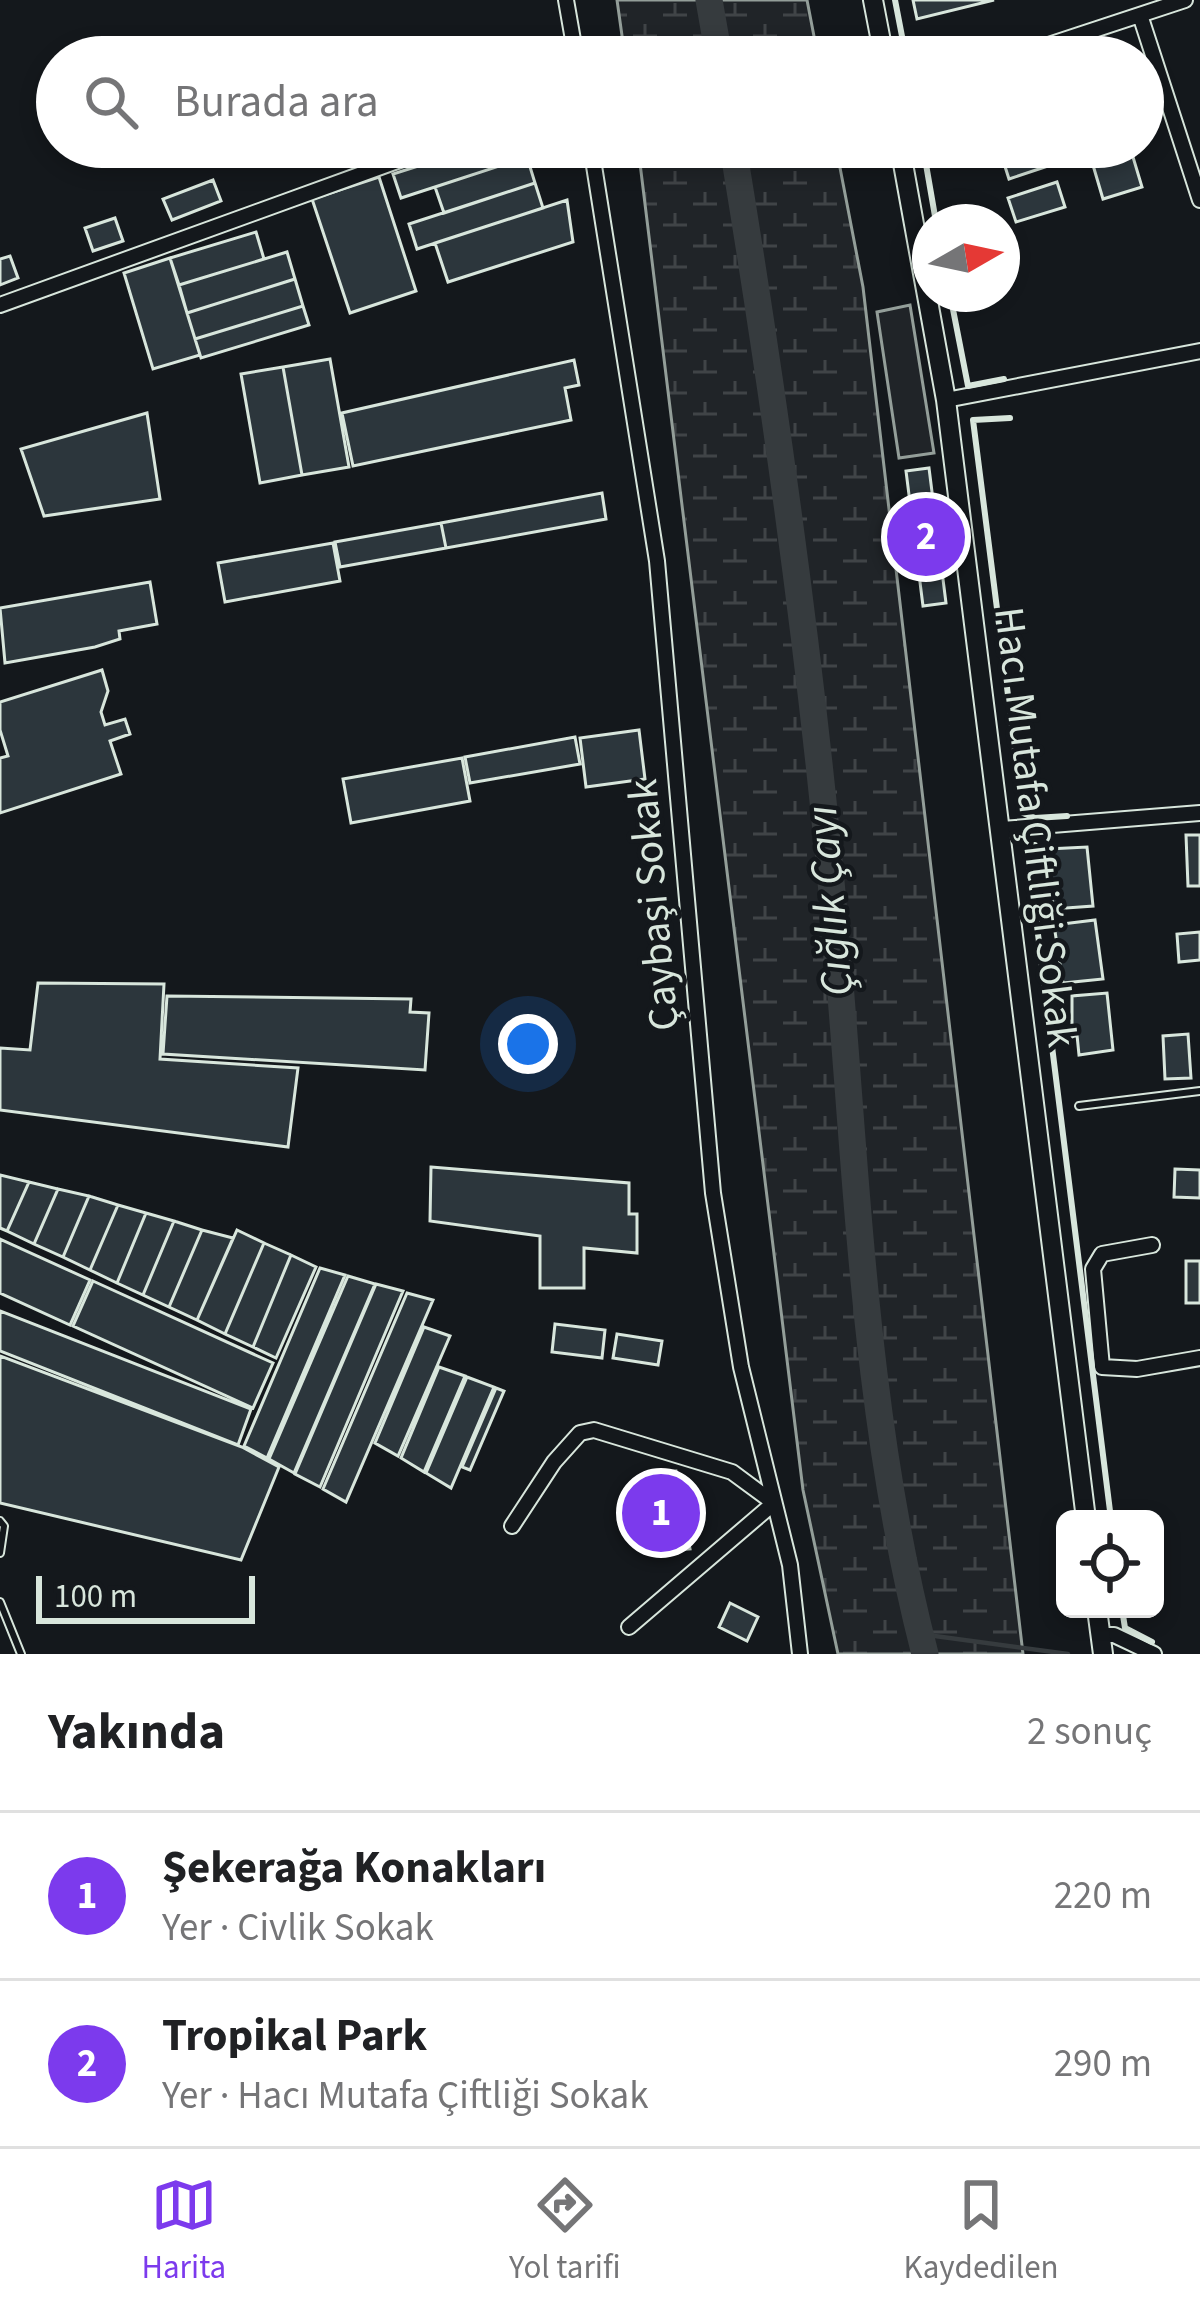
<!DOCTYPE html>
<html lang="tr">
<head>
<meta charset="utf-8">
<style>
  :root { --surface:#fff; --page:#f2f2f2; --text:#202124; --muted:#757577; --line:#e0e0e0; --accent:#7c3aed }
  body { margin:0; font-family:"Source Sans 3",sans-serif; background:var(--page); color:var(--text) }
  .controls { position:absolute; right:36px; bottom:36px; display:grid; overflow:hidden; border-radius:18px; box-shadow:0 6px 18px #0003 }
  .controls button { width:108px; height:108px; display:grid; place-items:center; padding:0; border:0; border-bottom:3px solid var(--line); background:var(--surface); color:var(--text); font:60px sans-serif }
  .compass { position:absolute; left:912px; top:204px; width:108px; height:108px; border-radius:50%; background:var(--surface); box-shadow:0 6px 18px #0003; rotate:81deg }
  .scale { position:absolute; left:36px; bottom:30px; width:219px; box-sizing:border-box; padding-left:12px; border:6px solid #d8e6dc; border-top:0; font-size:33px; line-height:42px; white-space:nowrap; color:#d8e6dc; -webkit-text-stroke:9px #14181c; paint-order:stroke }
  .you { position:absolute; left:528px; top:1044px; width:42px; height:42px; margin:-30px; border:9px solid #fff; border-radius:50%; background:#1a73e8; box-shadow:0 0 0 18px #1a73e833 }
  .badge { display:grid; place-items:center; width:78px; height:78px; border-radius:50%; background:var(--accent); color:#fff; font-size:39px; font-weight:700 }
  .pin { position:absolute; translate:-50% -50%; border:6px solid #fff; box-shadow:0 3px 12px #0006 }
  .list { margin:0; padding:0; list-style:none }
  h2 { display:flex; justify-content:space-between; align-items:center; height:156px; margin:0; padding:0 48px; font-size:51px }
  h2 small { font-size:39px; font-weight:400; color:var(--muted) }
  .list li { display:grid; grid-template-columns:78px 1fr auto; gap:36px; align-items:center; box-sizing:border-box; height:168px; padding:0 48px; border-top:3px solid var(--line) }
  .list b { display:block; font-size:45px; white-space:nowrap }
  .list p { margin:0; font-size:39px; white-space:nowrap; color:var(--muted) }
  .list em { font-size:39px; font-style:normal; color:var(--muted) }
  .icon { flex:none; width:66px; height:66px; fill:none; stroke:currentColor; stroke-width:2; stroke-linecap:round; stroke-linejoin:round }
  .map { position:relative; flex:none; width:1200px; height:1654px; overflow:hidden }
  .search { position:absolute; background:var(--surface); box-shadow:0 6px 18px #0003; left:36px; right:36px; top:36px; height:132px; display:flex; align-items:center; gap:30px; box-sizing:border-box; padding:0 42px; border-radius:66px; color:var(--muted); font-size:45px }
  .sheet { height:492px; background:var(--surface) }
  nav { display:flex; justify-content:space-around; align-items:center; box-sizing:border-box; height:168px; border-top:3px solid var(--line); background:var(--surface); font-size:33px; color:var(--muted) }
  nav a { display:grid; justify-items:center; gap:6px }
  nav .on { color:var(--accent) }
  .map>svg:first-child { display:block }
</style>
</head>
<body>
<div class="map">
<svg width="1200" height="1654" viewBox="0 0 1200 1654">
  <defs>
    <pattern id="wetland-marsh" width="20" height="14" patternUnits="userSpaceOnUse" patternTransform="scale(3)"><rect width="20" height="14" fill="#202428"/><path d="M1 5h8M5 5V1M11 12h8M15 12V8" fill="none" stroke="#404447"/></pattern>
  </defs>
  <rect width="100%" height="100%" fill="#14181c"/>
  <path fill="url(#wetland-marsh)" stroke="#939e99" stroke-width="3" d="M 617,0 L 807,0 L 818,57 L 625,57 Z
    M 638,147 L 836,147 L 863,287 L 1023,1654 L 838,1654 L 803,1490 Z"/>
  <path fill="#202428" stroke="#939e99" stroke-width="3" d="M 910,305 L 934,453 L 899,458 L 877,312 Z"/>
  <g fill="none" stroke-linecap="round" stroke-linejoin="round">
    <path stroke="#363b3e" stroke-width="4.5" d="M 920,1634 L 1068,1654"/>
    <path stroke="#363b3e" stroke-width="27" d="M 709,0 L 719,57
      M 733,147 C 775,402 811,657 834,914 C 857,1163 862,1411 925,1654"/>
  </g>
  <path fill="#2c363c" stroke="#d8e6dc" stroke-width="3" d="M 913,0 L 994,0 L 917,19 Z
    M 478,147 L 523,147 L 527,157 L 401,198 L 393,174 Z
    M 1023,147 L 1052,147 L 1057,163 L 1009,179 L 1001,154 Z
    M 1117,147 L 1130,147 L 1142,187 L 1103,199 L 1090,155 Z
    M 527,157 L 535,183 L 444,213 L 435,187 Z
    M 379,177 L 416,291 L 350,313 L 312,199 Z
    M 213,180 L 221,201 L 172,220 L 163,199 Z
    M 1057,182 L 1065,207 L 1016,222 L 1008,198 Z
    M 535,183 L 543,208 L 417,249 L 409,224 Z
    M 567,200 L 573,242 L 448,282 L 435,243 Z
    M 115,218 L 123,241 L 93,251 L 85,228 Z
    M 256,232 L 264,259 L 179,285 L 170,258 Z
    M 287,252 L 295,279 L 187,313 L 179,285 Z
    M 10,256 L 18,278 L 0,285 L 0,259 Z
    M 170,258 L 200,355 L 153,369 L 124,273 Z
    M 295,279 L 303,306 L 195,339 L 187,313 Z
    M 303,306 L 309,325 L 201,358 L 195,339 Z
    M 330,359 L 349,467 L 302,475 L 283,367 Z
    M 574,360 L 579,385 L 565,388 L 571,420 L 353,466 L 342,413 Z
    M 283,367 L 302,475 L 260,483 L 241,374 Z
    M 147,413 L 160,499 L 44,516 L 21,449 Z
    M 929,468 L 946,603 L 923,606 L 906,471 Z
    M 602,493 L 606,519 L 446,548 L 441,523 Z
    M 441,523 L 446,548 L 340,567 L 335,542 Z
    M 333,543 L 340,581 L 225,602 L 218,563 Z
    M 150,582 L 157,624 L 119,631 L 120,639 L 95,647 L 5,663 L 0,608 Z
    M 102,670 L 108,691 L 101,712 L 105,725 L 125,719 L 130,734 L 110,741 L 121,774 L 0,813 L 0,758 L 8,756 L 0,730 L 0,702 Z
    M 639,730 L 645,779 L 586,787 L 580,738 Z
    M 575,737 L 580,764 L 470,783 L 465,757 Z
    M 462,758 L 470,801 L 351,823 L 343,779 Z
    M 1186,835 L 1200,835 L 1200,886 L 1188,886 Z
    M 1087,847 L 1093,906 L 1053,909 L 1048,849 Z
    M 1095,920 L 1103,979 L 1063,983 L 1054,925 Z
    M 1200,932 L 1200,960 L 1179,962 L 1177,934 Z
    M 38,983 L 164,984 L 160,1059 L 298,1068 L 288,1147 L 0,1110 L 0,1048 L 30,1050 Z
    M 1107,993 L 1113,1050 L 1079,1055 L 1077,1035 L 1072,1037 L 1072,996 Z
    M 167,996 L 411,999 L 410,1012 L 429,1013 L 425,1070 L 163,1054 Z
    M 1188,1034 L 1191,1078 L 1165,1079 L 1163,1036 Z
    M 431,1167 L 629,1183 L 629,1214 L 637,1214 L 637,1253 L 584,1248 L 584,1288 L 540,1288 L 540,1236 L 430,1221 Z
    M 1175,1169 L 1200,1170 L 1200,1198 L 1174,1197 Z
    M 0,1175 L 29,1182 L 7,1231 L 0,1228 Z
    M 29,1182 L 58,1189 L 34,1244 L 7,1231 Z
    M 58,1189 L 89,1196 L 63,1257 L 34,1244 Z
    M 89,1196 L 118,1205 L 90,1270 L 63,1257 Z
    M 118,1205 L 146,1213 L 117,1283 L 90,1270 Z
    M 146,1213 L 174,1221 L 143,1295 L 117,1283 Z
    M 174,1221 L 202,1230 L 169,1307 L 143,1295 Z
    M 202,1230 L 233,1238 L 197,1320 L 169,1307 Z
    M 237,1230 L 264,1243 L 225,1334 L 197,1320 Z
    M 0,1239 L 90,1280 L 70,1325 L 0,1293 Z
    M 264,1243 L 291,1255 L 253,1347 L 225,1334 Z
    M 291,1255 L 316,1267 L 276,1358 L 253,1347 Z
    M 1186,1261 L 1200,1261 L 1200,1303 L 1186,1303 Z
    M 320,1268 L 345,1275 L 267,1458 L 244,1446 Z
    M 348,1276 L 375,1284 L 294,1473 L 269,1459 Z
    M 93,1281 L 273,1363 L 253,1408 L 73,1326 Z
    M 376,1284 L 403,1291 L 320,1487 L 295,1474 Z
    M 407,1293 L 433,1300 L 346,1502 L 323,1489 Z
    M 0,1311 L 251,1409 L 238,1445 L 0,1351 Z
    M 555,1324 L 605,1330 L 602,1358 L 552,1352 Z
    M 424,1327 L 450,1336 L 398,1456 L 375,1443 Z
    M 617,1334 L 662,1341 L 658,1365 L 613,1358 Z
    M 0,1356 L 242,1447 L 279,1467 L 241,1560 L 0,1503 Z
    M 439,1367 L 465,1376 L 424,1472 L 401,1458 Z
    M 467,1377 L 494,1387 L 451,1488 L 426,1473 Z
    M 496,1388 L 504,1391 L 470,1470 L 462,1467 Z
    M 676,1471 L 690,1549 L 665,1551 L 662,1542 L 642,1545 L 634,1484 L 657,1483 L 656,1472 Z
    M 730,1603 L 758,1617 L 747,1641 L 719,1627 Z"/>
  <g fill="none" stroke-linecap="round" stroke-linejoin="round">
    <defs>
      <path id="lane" d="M 1079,1106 L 1200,1091
        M 0,1521 L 4,1526 L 0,1553
        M 0,1602 L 21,1654"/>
      <path id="street" d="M 566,0 L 576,57
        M 1140,15 L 1200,200
        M 1012,57 L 1185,0
        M 591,147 L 657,561 L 713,1193 L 741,1367 L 790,1565 L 800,1654
        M 0,305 L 436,147
        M 946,400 L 1200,351
        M 1002,829 L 1200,813
        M 1152,1245 L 1102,1254 L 1093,1269 L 1102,1367 L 1137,1369 L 1200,1358
        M 512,1526 L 554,1462 L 580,1433 L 594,1430 L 732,1472 L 774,1503 L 629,1627
        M 1100,1635 L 1114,1635 L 1154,1654"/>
      <path id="secondary" d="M 873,0 L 884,57
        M 900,147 L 946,400 L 1086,1519
        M 1097,1609 L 1103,1654"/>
    </defs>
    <use href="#lane" stroke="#d8e6dc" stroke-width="10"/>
    <use href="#street" stroke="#d8e6dc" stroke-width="18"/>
    <use href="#secondary" stroke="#d8e6dc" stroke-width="22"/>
    <use href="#lane" stroke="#14181c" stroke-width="6"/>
    <use href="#street" stroke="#14181c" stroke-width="14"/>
    <use href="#secondary" stroke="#14181c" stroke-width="18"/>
    <path stroke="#d8e6dc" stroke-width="6" d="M 895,0 L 906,57
      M 923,147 L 936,222
      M 950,294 L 968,386 L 1004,379
      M 1010,418 L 973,420 L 1023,813 L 1035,818 L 1067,816
      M 1035,845 L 1027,846 L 1111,1519
      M 1122,1609 L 1125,1628 L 1152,1642"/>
  </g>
  <g text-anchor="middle" stroke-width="9" stroke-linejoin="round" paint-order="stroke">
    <g font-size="42" fill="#d8e6dc" stroke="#14181c">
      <text transform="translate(1037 827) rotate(83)" y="15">Hacı Mutafa Çiftliği Sokak</text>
      <text transform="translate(652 905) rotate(-95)" y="15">Çaybaşi Sokak</text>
    </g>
    <g font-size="45" font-style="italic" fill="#d8e6dc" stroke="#14181c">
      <text transform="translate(828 901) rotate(-95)" y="16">Çığlık Çayı</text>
    </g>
  </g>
</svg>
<div class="controls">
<button><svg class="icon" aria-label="locate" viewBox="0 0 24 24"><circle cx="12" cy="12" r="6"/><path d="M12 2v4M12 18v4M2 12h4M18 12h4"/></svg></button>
</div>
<svg class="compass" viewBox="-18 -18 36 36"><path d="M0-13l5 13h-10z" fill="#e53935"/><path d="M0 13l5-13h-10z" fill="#757577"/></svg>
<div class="scale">100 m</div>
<div class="you"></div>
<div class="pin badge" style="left:661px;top:1513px">1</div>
<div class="pin badge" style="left:926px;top:537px">2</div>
<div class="search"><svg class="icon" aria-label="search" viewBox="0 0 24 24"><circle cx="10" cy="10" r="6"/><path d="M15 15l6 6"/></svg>Burada ara</div>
</div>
<section class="sheet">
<h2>Yakında<small>2 sonuç</small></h2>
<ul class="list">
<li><span class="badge">1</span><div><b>Şekerağa Konakları</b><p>Yer · Civlik Sokak</p></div><em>220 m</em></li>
<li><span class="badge">2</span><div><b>Tropikal Park</b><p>Yer · Hacı Mutafa Çiftliği Sokak</p></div><em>290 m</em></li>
</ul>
</section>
<nav>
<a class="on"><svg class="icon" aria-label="map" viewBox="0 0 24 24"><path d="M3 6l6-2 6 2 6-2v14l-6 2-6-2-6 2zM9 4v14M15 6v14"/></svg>Harita</a>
<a><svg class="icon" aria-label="directions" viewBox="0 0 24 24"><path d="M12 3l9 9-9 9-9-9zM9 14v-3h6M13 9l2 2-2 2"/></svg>Yol tarifi</a>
<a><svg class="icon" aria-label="saved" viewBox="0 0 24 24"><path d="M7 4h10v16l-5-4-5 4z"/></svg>Kaydedilen</a>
</nav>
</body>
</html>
